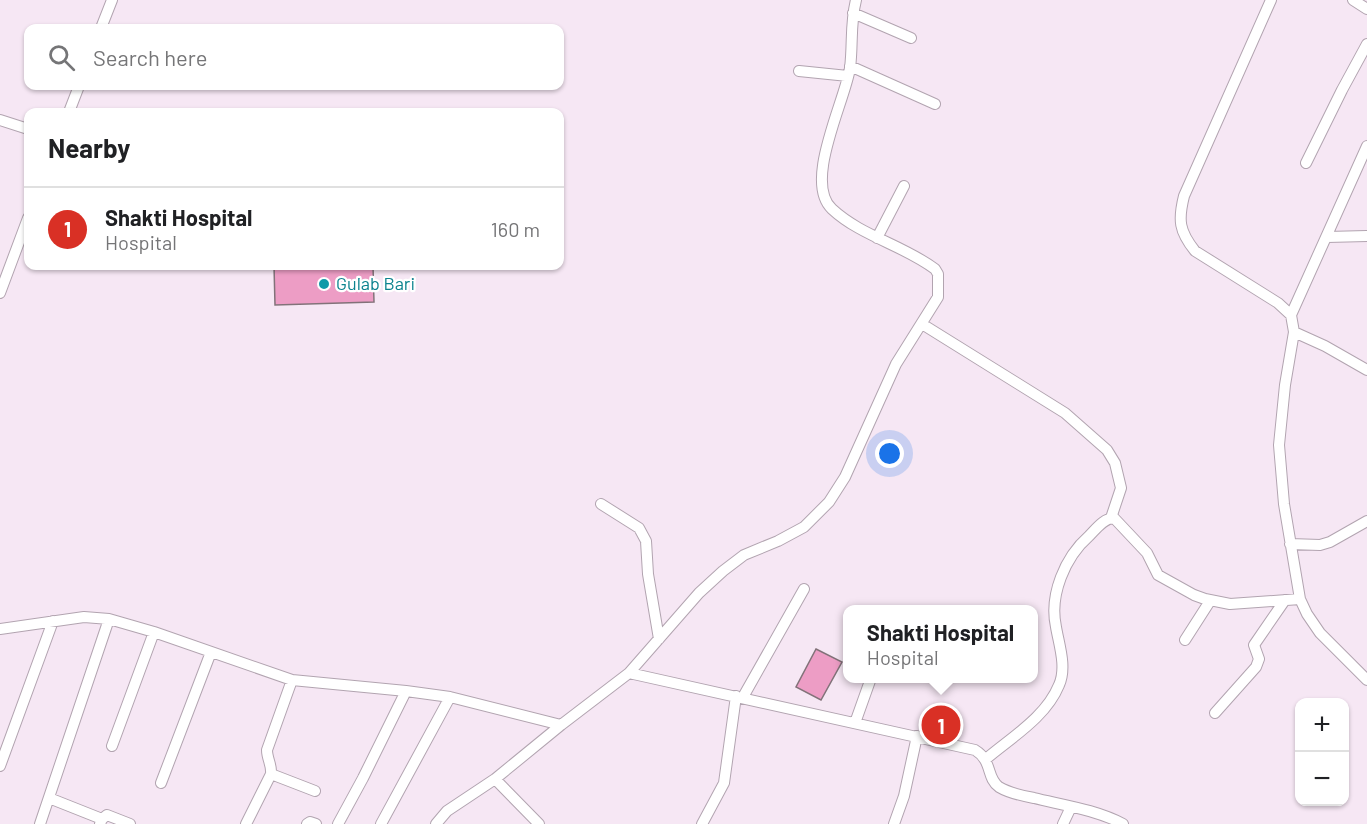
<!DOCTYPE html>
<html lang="en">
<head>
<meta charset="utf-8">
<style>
  :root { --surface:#fff; --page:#f6f6f6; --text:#202124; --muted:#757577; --line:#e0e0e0; --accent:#d93025 }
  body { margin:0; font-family:Barlow,sans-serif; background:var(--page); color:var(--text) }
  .controls { position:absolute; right:18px; bottom:18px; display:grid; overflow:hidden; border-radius:12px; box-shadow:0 2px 4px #0004 }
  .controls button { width:54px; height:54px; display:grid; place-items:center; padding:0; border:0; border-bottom:2px solid var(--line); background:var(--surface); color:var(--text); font:30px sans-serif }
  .you { position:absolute; left:890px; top:454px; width:21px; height:21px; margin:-15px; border:4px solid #fff; border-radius:50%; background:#1a73e8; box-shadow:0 0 0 9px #1a73e833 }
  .badge { display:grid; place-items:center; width:39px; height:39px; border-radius:50%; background:var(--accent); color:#fff; font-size:20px; font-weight:700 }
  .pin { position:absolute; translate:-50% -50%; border:3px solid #fff; box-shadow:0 2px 6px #0006 }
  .popup { position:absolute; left:843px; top:605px; width:195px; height:78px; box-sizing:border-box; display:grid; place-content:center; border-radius:12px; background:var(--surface); filter:drop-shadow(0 2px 4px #0005); font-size:20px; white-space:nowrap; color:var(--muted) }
  .popup b { font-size:22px; color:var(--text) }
  .popup::after { content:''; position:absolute; left:50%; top:100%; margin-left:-12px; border:12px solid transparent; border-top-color:var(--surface) }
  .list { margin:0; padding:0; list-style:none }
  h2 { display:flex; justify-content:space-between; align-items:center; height:78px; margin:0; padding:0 24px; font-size:26px }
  h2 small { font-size:20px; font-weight:400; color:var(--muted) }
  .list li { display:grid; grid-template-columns:39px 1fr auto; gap:18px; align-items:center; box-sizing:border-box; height:84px; padding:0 24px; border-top:2px solid var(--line) }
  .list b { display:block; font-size:22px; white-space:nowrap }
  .list p { margin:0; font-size:20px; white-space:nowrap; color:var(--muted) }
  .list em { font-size:20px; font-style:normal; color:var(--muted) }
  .icon { flex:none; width:33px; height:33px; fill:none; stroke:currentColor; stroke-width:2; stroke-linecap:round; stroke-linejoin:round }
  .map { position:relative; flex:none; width:1367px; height:824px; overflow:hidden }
  .search { position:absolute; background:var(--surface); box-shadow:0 2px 4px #0004; left:24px; top:24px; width:540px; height:66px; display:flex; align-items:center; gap:15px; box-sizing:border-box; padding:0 21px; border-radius:12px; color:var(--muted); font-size:22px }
  .panel { position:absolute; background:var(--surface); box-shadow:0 2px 4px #0004; left:24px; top:108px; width:540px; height:162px; border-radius:12px }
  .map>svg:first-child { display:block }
</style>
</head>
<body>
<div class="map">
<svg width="1367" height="824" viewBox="0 0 1367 824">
  <rect width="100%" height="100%" fill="#f6e7f4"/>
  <path fill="#ed9dc5" stroke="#827279" stroke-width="1.5" d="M 274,266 L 373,266 L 374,302 L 275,305 Z
    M 816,649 L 842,662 L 821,700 L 796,687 Z
    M 934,716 L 952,719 L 949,737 L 931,734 Z"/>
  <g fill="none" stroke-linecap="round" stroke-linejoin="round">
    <defs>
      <path id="minor" d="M 1271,0 L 1184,196 C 1178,220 1179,231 1195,251 L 1278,303 L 1291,315 L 1294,332 L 1285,385 L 1279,445 L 1284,504 L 1300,599 L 1307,614 L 1320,633 L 1367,680
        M 1353,0 L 1367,9
        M 853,13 L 911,38
        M 101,28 L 112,0
        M 850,66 L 935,104
        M 799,71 L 848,76
        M 69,112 L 79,86
        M 0,120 L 28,129
        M 1306,163 L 1342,90 L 1367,44
        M 1327,237 L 1367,236
        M 877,238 L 904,186
        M 0,293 L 28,218
        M 1291,315 L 1367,146
        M 922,324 L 1065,413 L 1107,450 L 1115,463 L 1121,488 L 1111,518
        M 1294,332 L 1325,346 L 1367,370
        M 601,504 L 639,528 L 646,541 L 648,574 L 659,639
        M 1290,544 L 1320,545 L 1330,542 L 1367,521
        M 0,629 L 84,617 L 109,619 L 154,632 L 292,680 L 406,691 L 450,697 L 561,725 L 629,673 L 975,750 C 993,761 986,778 999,787 C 1009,793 1023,796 1034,798 C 1063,805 1097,810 1123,824
        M 1185,640 L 1210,601
        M 629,673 L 699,593 L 723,571 L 744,555 L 778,541 L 804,527 L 829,502 L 845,477 L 896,364 L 938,297 L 938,274 L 935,269 C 903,245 861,236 832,209 C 803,182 845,101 850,68 C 853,45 850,23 856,0
        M 743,697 L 804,589
        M 1215,713 L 1256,667 L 1259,659 L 1254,645 L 1285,600
        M 855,723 L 871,678
        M 112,746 L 154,632
        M 986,759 C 1012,737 1046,717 1059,685 C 1067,667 1059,645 1056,627 C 1049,595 1065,557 1089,536 C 1096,529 1104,518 1114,518 L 1147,553 L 1158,575 L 1194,595 L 1205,599 L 1230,604 L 1300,599
        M 0,766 L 53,621
        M 271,774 L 315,791
        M 495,779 L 539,824
        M 161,783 L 211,652
        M 49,798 L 102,819 L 100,824
        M 102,819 L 107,815 L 130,824
        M 40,824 L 109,619
        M 246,824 L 271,774 C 272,765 267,759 267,750 L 292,680
        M 307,824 L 310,822 L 316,824
        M 338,824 L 363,778 L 406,691
        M 381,824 L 450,697
        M 436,824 L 447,811 L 495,779 L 561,725
        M 702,824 L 724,783 L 736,696
        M 894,824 L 904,796 L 917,736
        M 1063,824 L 1071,807"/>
    </defs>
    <use href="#minor" stroke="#b2a4b0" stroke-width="12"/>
    <use href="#minor" stroke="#fff" stroke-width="10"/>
  </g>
  <circle fill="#0f9aa8" stroke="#fff" stroke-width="2" cx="324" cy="284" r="6"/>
  <g text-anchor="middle" stroke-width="4.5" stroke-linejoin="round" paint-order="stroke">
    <g font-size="18" fill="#0d838f" stroke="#fff" text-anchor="start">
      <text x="336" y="290">Gulab Bari</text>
    </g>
  </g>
</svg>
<div class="controls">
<button>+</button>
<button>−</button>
</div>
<div class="you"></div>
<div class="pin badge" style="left:941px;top:725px">1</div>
<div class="popup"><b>Shakti Hospital</b>Hospital</div>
<div class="search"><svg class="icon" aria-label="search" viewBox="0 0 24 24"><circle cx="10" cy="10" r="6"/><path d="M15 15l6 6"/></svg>Search here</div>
<section class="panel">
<h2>Nearby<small></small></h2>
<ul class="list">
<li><span class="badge">1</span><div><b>Shakti Hospital</b><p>Hospital</p></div><em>160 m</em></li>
</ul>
</section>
</div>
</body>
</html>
